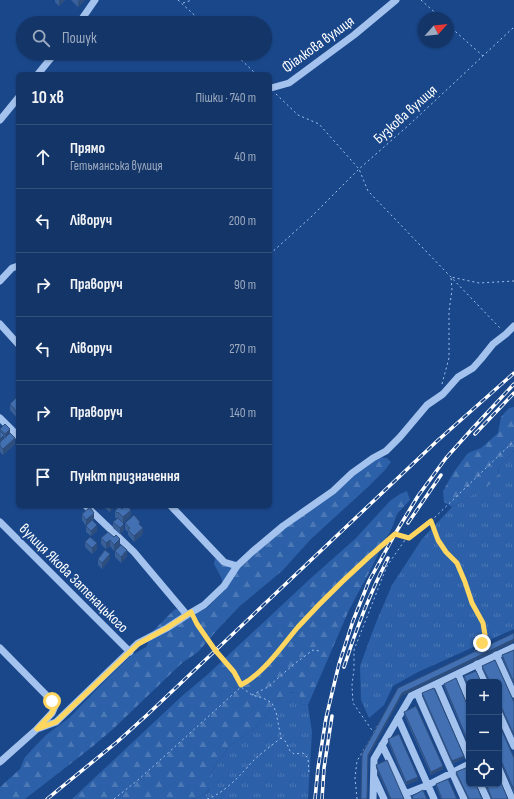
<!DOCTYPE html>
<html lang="uk">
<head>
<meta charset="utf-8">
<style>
  :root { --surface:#143568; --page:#1d3d6e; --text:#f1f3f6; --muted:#9dabc0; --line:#33507c }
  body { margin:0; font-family:"Sofia Sans Condensed",sans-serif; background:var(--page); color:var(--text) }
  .controls { position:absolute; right:12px; bottom:12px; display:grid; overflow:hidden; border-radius:6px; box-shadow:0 1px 3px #0004 }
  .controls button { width:36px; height:36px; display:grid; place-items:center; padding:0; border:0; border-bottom:1px solid var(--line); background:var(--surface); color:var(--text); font:20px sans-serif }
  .compass { position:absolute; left:418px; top:12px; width:36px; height:36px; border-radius:50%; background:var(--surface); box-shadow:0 1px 3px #0004; rotate:63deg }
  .stop { position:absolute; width:12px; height:12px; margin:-9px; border:3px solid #ffd65f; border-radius:50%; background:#fff }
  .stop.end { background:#ffd65f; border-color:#fff; box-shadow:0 1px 4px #0008 }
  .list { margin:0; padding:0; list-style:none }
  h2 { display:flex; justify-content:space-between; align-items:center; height:52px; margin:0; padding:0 16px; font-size:17px }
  h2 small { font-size:13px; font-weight:400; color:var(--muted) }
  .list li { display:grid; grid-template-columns:26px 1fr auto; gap:12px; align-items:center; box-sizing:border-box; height:64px; padding:0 16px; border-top:1px solid var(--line) }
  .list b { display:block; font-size:15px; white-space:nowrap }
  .list p { margin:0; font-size:13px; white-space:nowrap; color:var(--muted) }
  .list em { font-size:13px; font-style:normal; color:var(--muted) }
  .icon { flex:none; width:22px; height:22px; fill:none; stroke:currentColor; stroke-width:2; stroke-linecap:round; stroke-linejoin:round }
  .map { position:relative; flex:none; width:514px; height:799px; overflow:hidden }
  .search { position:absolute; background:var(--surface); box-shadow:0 1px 3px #0004; left:16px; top:16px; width:256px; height:44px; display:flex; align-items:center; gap:10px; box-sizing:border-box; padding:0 14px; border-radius:22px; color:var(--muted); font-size:15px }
  .panel { position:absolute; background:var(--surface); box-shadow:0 1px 3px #0004; left:16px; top:72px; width:256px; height:436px; border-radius:6px }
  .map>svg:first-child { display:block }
</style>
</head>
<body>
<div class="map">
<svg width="514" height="799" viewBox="0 0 514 799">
  <defs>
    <pattern id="grass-tufts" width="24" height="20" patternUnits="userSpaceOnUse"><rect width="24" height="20" fill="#2c60a8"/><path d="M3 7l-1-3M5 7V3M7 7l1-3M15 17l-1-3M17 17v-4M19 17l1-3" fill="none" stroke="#4c78b5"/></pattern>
    <pattern id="forest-firs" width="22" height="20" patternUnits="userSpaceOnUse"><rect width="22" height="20" fill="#2c60a8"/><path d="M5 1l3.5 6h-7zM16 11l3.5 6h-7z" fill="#4c78b5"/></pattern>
  </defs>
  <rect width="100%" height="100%" fill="#1a478a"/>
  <path fill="url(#grass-tufts)" d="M 514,451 L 514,629 L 418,672 L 393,686 L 384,705 L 369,718 L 361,700 L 360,666 L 375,625 L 392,585 L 422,539 L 452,507 L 498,479 L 499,473 L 498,468 Z
    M 290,692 L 299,694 L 301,704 L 308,705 L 312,732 L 308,799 L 193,799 L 204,795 L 209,790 L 209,776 L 218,761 L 230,746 L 256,727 L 280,698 Z"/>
  <path fill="url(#forest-firs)" d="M 514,407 L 514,451 L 498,468 L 499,479 L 452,507 L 444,502 L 443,491 L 453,473 L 468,453 L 481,448 L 498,433 L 501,417 L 509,408 Z
    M 377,457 L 387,458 L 391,462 L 385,470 L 368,487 L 311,539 L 282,571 L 240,606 L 218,629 L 198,652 L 182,663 L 112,730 L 92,747 L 25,799 L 0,799 L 0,787 L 20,769 L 25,757 L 46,735 L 69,718 L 97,689 L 129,657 L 146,647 L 154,630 L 175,609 L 199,612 L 207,608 L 225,590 L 221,577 L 214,564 L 215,559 L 245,562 L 288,525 L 373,459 Z
    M 407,491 L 410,500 L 397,514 L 392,528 L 386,538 L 370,571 L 349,610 L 308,705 L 301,704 L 299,694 L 291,692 L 280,698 L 256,727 L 230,746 L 218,761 L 209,776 L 209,789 L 204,795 L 193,799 L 72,799 L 182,696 L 207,675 L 311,578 L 355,539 L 390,501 L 400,494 Z"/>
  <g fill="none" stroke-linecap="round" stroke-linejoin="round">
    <path stroke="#a3c2ed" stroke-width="1" stroke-dasharray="2 3" stroke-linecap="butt" d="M 178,0 L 203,23
      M 421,0 L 441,18
      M 183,3 L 192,0
      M 448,25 L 483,56
      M 234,53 L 256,74
      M 276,94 L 298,115 L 319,124 L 359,169 L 368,191 L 501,329
      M 270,254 L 311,217 L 359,169 L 410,124 L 514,27
      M 442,384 L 449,358 L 449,311 L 452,290 L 451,277 L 479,283 L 514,281
      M 431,521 L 438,540 L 446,552 L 457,563 L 465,582 L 472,603 L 483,623 L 485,635 L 482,643 L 472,653
      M 194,618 L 197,624 L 215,650 L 234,672 L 241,687 L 252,695 L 263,698 L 272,703 L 276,712 L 281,738 L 286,742 L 290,751 L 294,754 L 303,753 L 308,758 L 309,774
      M 241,685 C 264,673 281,647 298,627 C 328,594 361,563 395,534 L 409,538
      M 252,695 L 268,687 L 294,664 L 313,650 L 320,651
      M 374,732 L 377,726
      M 114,799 L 138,780 L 241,687
      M 207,799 C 220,795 235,781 244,771 C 247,768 249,765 252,762 C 261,753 271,746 281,738
      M 357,799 L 355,778 L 357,761 L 374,733 L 353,703 L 352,685 L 354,669 L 354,650 L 387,566 L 405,540 L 413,536 L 431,521 L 514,441"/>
    <path stroke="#a3c2ed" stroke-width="7" d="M 79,23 L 95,0
      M 38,74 L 55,53
      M 271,88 L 289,83 L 354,35 L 396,0
      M 0,120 L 18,98
      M 0,281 L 12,268 L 18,266
      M 0,324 L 18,344
      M 0,418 L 18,436
      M 86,506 L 134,552 L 187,615
      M 171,506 L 224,562 L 237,566
      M 0,522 L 130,652
      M 0,648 L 52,701 L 55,706 L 52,713 L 37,729 L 0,762
      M 496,655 L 514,694
      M 477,664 L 485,682
      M 458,674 L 469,700
      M 437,684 L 469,758
      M 417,693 L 464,799
      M 499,713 L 514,746
      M 398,718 L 434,799
      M 37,729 L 56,722 L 138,643 L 167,628 L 187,615 L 204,605 L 224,586 L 237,566 L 252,552 L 283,526 L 333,491 L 352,473 L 373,458 L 386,451 L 400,437 L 427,405 L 443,394 L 458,377 L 473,368 L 481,359 L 493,344 L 506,334 L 514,326
      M 382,745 L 408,799
      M 499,769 L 512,799
      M 374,777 L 384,799
      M 480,784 L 487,799
      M 405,794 L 428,785 L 469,764
      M 373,799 L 374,759 L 411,696 L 514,647"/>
    <defs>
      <path id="rail" d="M 475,434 L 514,393
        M 408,523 L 441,475
        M 344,667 C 356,629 370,593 388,558
        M 47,799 L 117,742 L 147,715 L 436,442 L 514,373
        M 315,799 L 318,768 L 326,718 L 339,664 L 353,621 L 369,581 L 395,534 L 418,496 L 446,458 L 472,429 L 514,384
        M 322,799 L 324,768 L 332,716"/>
    </defs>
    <use href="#rail" stroke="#fff" stroke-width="3.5"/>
    <use href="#rail" stroke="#1a478a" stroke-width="2" stroke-dasharray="6" stroke-linecap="butt"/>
  </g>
  <path fill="#396099" d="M 55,0 L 65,0 L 59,6 L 55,2 Z
    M 71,0 L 85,0 L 78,7 Z
    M 18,398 L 18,424 L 16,422 L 16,417 L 10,410 L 10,404 Z
    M 0,429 L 10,434 L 15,444 L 3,455 L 0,452 Z
    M 102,506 L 115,506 L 110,512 Z
    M 122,509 L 131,515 L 123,523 L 124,530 L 120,534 L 113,528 L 113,522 L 117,519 L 115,517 L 115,511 Z
    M 82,514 L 94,518 L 93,520 L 97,531 L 91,536 L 86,532 L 86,526 L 82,520 Z
    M 125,523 L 140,526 L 143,534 L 134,542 L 128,535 L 128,532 L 125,529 Z
    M 108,532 L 120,545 L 114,551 L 110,546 L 106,549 L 101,544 L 101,538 Z
    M 85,542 L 97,549 L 92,554 L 85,547 Z
    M 115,551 L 127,556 L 121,563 L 115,557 Z
    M 98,559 L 110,559 L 102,569 L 98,565 Z
    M 514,650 L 514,686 L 502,658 L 502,655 Z
    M 495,660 L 514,702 L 514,738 L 499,705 L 499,682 L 488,682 L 482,669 L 482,666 Z
    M 464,676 L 469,682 L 469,690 L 464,679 Z
    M 444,684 L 469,709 L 469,746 L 444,687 Z
    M 422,693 L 464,758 L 452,764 L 422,696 Z
    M 404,712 L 443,769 L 431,775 L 404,715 Z
    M 499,724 L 514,758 L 514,793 L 499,758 Z
    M 388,739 L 418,780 L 406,785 L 388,742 Z
    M 376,765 L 404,799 L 390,799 L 376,768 Z
    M 456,772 L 482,799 L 468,799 L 456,775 Z
    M 436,784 L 457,799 L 441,799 L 436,787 Z
    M 484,784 L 499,784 L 508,799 L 491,799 Z"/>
  <path fill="#2e4e7d" d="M 59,0 L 65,0 L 59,6 Z
    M 80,0 L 85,0 L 78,7 L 78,1 Z
    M 10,429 L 10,435 L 5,440 L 5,434 Z
    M 4,435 L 4,441 L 0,445 L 0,439 Z
    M 15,438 L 15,444 L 3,455 L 3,449 Z
    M 110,506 L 115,506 L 110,512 Z
    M 131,510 L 131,515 L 123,523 L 123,517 Z
    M 94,513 L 94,518 L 86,526 L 86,520 Z
    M 124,524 L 124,530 L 120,534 L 120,528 Z
    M 97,525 L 97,531 L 91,536 L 91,531 Z
    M 143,528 L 143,534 L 134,542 L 134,536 Z
    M 120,539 L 120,545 L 114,551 L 114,545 Z
    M 110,540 L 110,546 L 106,549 L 106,543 Z
    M 97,543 L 97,549 L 92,554 L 92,548 Z
    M 127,550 L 127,556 L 121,563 L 121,557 Z
    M 110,554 L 110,559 L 102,569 L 102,563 Z
    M 514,639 L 514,642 L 402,696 L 368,758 L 368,755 L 402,693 Z
    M 464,756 L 464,758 L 452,764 L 452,761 Z
    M 443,766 L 443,769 L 431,775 L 431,772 Z
    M 418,777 L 418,780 L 406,785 L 406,782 Z"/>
  <path fill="#4270b2" stroke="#2e4e7d" d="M 17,397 L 18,398 L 18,410 L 17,412 L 10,404 Z
    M 5,424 L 10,429 L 5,434 L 0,429 Z
    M 0,431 L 4,435 L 0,439 Z
    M 10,433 L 15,438 L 3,449 L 0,446 L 0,442 Z
    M 119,506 L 122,509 L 125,506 L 127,506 L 131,510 L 123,517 L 118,512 L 117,513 L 115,511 Z
    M 90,507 L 94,513 L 86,520 L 82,514 Z
    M 134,515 L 140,522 L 139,524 L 143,528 L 134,536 L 128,530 L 130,528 L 125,523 Z
    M 118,518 L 124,524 L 120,528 L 113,522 Z
    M 92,520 L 97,525 L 91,531 L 86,526 Z
    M 108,532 L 114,537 L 116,535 L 120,539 L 114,545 L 110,540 L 106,543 L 101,538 Z
    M 90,537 L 97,543 L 92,548 L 85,542 Z
    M 121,545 L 127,550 L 121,557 L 115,551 Z
    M 105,550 L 110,554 L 102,563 L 98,559 Z
    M 514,633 L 514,639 L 402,693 L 368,755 L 367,799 L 361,799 L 362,754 L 398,688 Z
    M 514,650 L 514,683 L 502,655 Z
    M 495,660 L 514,702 L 514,735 L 499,702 L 499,682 L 490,682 L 482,666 Z
    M 476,671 L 481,682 L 469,682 L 469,687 L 464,676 Z
    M 456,678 L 469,709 L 469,744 L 444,684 Z
    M 434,688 L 464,756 L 452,761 L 422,693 Z
    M 416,706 L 443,766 L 431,772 L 404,712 Z
    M 499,724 L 514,758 L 514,790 L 499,756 Z
    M 399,734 L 418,777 L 406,782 L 388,739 Z
    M 387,760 L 404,799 L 391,799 L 376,765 Z
    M 468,767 L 469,770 L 469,784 L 476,784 L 482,799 L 469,799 L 456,772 Z
    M 499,778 L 508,799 L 492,799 L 486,784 L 499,784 Z
    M 448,779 L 457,799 L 442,799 L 436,784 Z
    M 423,790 L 427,799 L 413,799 L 412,796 Z"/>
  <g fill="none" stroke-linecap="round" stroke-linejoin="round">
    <path stroke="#ffd65f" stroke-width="5" d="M 52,701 L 55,706 L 52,713 L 37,729 L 56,722 L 138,644 L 167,628 L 191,612 L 197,624 L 215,650 L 234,672 L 241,685 C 264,673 281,647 298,627 C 328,594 361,563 395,534 L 409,538 L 431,521 L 438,540 L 446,552 L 457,563 L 465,582 L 472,603 L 483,623 L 485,635 L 482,643"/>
  </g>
  <g text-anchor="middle" stroke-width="4" stroke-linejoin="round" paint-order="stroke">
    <g font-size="15" fill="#fff" stroke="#1a478a">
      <text transform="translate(318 44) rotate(-36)" y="5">Фіалкова вулиця</text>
      <text transform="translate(405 114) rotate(-42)" y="5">Бузкова вулиця</text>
      <text transform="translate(74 578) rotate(45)" y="5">вулиця Якова Затенацького</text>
    </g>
  </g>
</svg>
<div class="controls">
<button>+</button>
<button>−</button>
<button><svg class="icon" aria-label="locate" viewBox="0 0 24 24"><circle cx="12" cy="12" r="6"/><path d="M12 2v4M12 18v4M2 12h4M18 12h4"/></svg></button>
</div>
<svg class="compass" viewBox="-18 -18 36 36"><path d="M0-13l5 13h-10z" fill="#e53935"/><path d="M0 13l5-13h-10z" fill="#9dabc0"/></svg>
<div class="stop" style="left:52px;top:701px"></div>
<div class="stop end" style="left:482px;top:643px"></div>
<div class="search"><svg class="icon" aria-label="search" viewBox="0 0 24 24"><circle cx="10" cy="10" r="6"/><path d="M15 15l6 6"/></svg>Пошук</div>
<section class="panel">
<h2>10 хв<small>Пішки · 740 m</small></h2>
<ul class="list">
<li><svg class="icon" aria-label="ahead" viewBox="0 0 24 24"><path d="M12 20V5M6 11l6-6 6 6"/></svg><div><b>Прямо</b><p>Гетьманська вулиця</p></div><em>40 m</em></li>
<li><svg class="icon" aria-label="left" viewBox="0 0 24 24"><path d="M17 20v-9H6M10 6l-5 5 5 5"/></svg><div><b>Ліворуч</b></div><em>200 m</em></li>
<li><svg class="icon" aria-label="right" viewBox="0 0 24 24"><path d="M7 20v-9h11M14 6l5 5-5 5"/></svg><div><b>Праворуч</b></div><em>90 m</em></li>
<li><svg class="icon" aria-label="left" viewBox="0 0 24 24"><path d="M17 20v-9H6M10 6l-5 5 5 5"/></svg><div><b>Ліворуч</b></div><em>270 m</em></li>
<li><svg class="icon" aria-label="right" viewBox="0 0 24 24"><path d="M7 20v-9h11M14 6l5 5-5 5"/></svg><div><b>Праворуч</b></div><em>140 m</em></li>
<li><svg class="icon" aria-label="arrive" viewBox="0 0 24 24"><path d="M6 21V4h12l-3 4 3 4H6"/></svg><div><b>Пункт призначення</b></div></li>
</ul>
</section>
</div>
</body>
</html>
